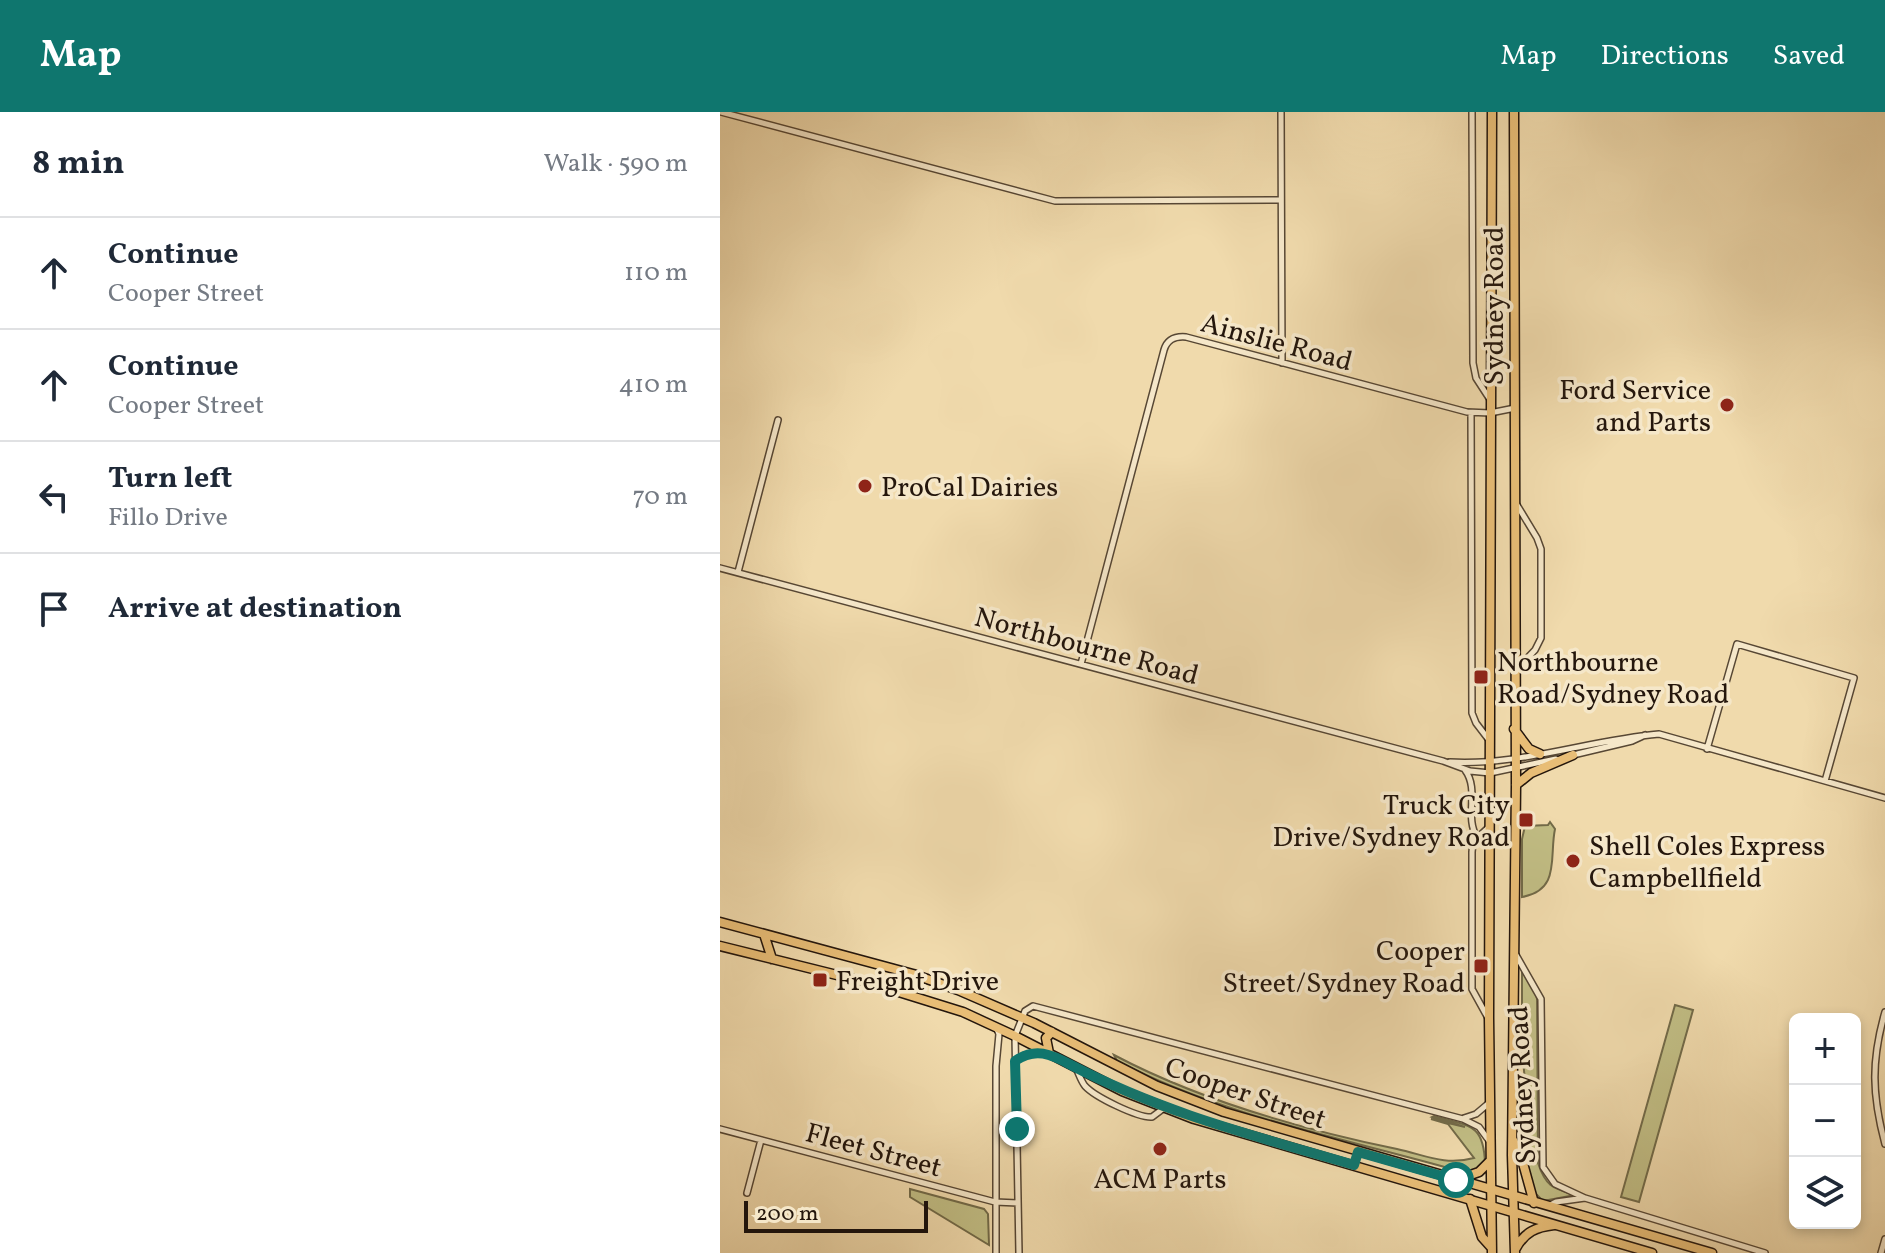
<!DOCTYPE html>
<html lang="en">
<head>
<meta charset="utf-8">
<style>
  :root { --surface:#fff; --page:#f6f6f7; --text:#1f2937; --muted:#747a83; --line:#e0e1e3; --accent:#0f766e }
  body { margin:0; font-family:Vollkorn,serif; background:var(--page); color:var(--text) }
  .controls { position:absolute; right:24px; bottom:24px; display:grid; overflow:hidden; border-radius:12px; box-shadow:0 4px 12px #0003 }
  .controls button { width:72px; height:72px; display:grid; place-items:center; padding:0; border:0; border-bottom:2px solid var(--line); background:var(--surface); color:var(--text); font:40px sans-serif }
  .scale { position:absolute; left:24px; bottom:20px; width:184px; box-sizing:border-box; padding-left:8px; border:4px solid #24160c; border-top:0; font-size:22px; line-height:28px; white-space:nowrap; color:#24160c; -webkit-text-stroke:6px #f5e7c9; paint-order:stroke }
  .stop { position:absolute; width:24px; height:24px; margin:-18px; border:6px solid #0f766e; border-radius:50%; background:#fff }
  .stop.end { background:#0f766e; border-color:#fff; box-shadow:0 2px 8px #0008 }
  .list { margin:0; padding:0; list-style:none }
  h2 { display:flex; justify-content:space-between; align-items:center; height:104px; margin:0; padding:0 32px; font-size:34px }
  h2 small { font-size:26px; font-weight:400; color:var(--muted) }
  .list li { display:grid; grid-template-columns:52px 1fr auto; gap:24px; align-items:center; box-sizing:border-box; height:112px; padding:0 32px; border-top:2px solid var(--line) }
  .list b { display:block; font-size:30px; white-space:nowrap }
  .list p { margin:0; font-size:26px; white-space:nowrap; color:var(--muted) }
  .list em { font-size:26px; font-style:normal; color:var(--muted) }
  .icon { flex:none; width:44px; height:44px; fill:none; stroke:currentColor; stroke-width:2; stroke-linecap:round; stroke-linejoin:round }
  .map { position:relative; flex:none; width:1165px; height:1141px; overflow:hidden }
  header { display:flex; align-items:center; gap:48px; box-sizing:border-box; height:112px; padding:0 40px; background:var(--accent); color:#fff }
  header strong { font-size:38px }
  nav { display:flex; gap:44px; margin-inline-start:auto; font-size:28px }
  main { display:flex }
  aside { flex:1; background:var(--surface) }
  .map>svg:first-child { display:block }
</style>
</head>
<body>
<header>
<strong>Map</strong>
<nav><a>Map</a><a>Directions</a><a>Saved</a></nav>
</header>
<main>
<aside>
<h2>8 min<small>Walk · 590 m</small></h2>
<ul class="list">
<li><svg class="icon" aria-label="ahead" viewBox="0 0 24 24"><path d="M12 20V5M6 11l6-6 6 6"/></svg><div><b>Continue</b><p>Cooper Street</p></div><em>110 m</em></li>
<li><svg class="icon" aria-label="ahead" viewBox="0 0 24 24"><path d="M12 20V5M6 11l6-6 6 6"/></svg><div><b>Continue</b><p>Cooper Street</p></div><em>410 m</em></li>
<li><svg class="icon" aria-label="left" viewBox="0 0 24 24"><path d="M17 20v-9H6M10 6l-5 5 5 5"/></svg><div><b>Turn left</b><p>Fillo Drive</p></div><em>70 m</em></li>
<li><svg class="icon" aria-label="arrive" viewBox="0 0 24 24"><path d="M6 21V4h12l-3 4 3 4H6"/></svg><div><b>Arrive at destination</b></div></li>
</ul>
</aside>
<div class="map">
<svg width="1165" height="1141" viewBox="0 0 1165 1141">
  <rect width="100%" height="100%" fill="#f0daac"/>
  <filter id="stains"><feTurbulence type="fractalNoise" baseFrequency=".0025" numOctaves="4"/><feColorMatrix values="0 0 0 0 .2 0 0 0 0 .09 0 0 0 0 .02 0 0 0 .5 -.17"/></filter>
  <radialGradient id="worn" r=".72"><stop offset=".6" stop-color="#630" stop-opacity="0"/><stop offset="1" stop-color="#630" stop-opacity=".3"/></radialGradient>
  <path fill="#c1bd84" stroke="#726a48" stroke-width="2" d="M 830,710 L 835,717 C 829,745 841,778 802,785 L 802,727 L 805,714 L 828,713 Z
    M 802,858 L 816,880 L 817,887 L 818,1051 C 826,1075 833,1076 855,1083 L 823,1089 L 813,1079 L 802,1026 L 802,985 L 805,969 L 802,938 Z
    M 955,893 L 973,898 L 919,1090 L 901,1085 Z
    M 394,943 C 481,989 580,1017 677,1037 C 705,1043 724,1054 754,1046 L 728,1012 L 711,1007 L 745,1015 L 712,1005 L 714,1004 C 749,1014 764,1011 765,1052 L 754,1060 L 739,1059 C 624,1026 505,1005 397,949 Z
    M 190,1077 L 264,1097 L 268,1102 L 269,1133 L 190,1085 Z"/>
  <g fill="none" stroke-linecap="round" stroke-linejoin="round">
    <defs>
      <path id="minor" d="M 1,0 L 335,89 L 561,88
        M 561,0 L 562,251
        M 752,0 L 753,251 L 756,266 L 769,286
        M 751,301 L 752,601 L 756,611 L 769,628
        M 0,456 L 723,649 L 750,659 L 770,661 L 836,647
        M 18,460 L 58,308
        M 361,552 L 444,238 C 447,228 454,224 466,225 L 747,300 L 770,301 L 795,296
        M 795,559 L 815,538 L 821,526 L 821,437 L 817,426 L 797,393
        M 987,637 L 1017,532 L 1134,566 L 1105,669
        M 853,643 L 912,629 L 925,623
        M 730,650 C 800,654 869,628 939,622 L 1165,686
        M 745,658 C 760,678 744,705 757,725
        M 796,843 L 821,887 L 823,1055 L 835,1072 L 865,1086
        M 1165,900 C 1151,949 1152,983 1165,1032
        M 768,906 L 752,877 L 752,740 L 753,730 L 769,715
        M 295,949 L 305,943 L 324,941
        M 356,956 C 359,962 361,969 365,974 C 375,985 418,1006 432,1005 L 444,996
        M 744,1006 L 756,1002 L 769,991
        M 0,1017 L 275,1090 L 298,1091
        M 27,1081 L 41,1028
        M 828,1094 L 836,1090 L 865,1086 L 1045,1141
        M 276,1141 L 276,954 L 279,922 L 276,915
        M 299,1141 L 295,924 L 305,899 L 313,894 L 743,1007 L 759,1015 L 770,1030
        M 1161,1141 L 1165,1127"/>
      <path id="primary" d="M 0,810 L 193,862 L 238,878 L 314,911 L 437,974 L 504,1000 L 992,1141
        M 44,822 L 52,847
        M 0,834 L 153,872 L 243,900 L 295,924 L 402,979 L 474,1007 L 932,1141
        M 329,941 L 326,926 L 332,920"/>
      <path id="trunk" d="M 772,0 L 769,906 L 772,1141
        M 794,0 L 796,673 L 792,1043 L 795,1141
        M 794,617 L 809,637 L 820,642
        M 796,673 L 811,661 L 853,643
        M 793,1028 L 801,1044 L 814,1091
        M 736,1068 L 759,1060 L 770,1049
        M 750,1087 L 762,1125 L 771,1135
        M 796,1136 C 805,1120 816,1115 834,1113"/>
    </defs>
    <use href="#minor" stroke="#574734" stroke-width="8"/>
    <use href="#primary" stroke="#24160c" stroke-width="11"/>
    <use href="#trunk" stroke="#24160c" stroke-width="11"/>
    <use href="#minor" stroke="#f5e7c9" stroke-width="5"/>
    <use href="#primary" stroke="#e8bd76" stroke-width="8"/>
    <use href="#trunk" stroke="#e8bd76" stroke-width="8"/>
  </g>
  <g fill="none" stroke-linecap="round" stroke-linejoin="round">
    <path stroke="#0f766e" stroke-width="10" d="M 297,1017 L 295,949 C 315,935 331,942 351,953 C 443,1001 535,1024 634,1053 L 638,1040 L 736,1068"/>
  </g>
  <g fill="#8f2418" stroke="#f5e7c9" stroke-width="3">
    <circle cx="1007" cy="293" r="8"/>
    <circle cx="145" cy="374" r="8"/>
    <rect x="753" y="557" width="16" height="16" rx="4"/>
    <rect x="798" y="700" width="16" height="16" rx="4"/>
    <circle cx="853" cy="749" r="8"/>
    <rect x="753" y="846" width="16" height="16" rx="4"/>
    <rect x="92" y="860" width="16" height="16" rx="4"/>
    <circle cx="440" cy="1037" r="8"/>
  </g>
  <g text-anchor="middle" stroke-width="7" stroke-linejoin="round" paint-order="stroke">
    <g font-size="28" fill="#24160c" stroke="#f5e7c9">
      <text transform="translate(773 194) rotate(-90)" y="10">Sydney Road</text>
      <text transform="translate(557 229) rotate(15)" y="10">Ainslie Road</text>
      <text transform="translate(367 533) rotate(15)" y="10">Northbourne Road</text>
      <text transform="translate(801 973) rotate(-93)" y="10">Sydney Road</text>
      <text transform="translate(526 980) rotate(19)" y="10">Cooper Street</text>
      <text transform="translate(154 1037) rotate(15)" y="10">Fleet Street</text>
    </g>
    <g font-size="28" fill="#24160c" stroke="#f5e7c9" text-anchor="start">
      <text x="991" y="287" text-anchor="end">Ford Service<tspan x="991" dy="32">and Parts</tspan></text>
      <text x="161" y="384">ProCal Dairies</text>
      <text x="777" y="559">Northbourne<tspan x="777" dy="32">Road/Sydney Road</tspan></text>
      <text x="790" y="702" text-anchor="end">Truck City<tspan x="790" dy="32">Drive/Sydney Road</tspan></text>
      <text x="869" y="743">Shell Coles Express<tspan x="869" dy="32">Campbellfield</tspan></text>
      <text x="745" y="848" text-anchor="end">Cooper<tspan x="745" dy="32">Street/Sydney Road</tspan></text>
      <text x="116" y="878">Freight Drive</text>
      <text x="440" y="1076" text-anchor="middle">ACM Parts</text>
    </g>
  </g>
  <rect width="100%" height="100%" filter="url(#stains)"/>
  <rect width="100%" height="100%" fill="url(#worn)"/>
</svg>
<div class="controls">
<button>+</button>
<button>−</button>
<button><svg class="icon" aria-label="layers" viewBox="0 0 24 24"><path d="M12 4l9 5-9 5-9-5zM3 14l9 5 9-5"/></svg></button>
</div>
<div class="scale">200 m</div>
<div class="stop" style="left:736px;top:1068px"></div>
<div class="stop end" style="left:297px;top:1017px"></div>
</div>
</main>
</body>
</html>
